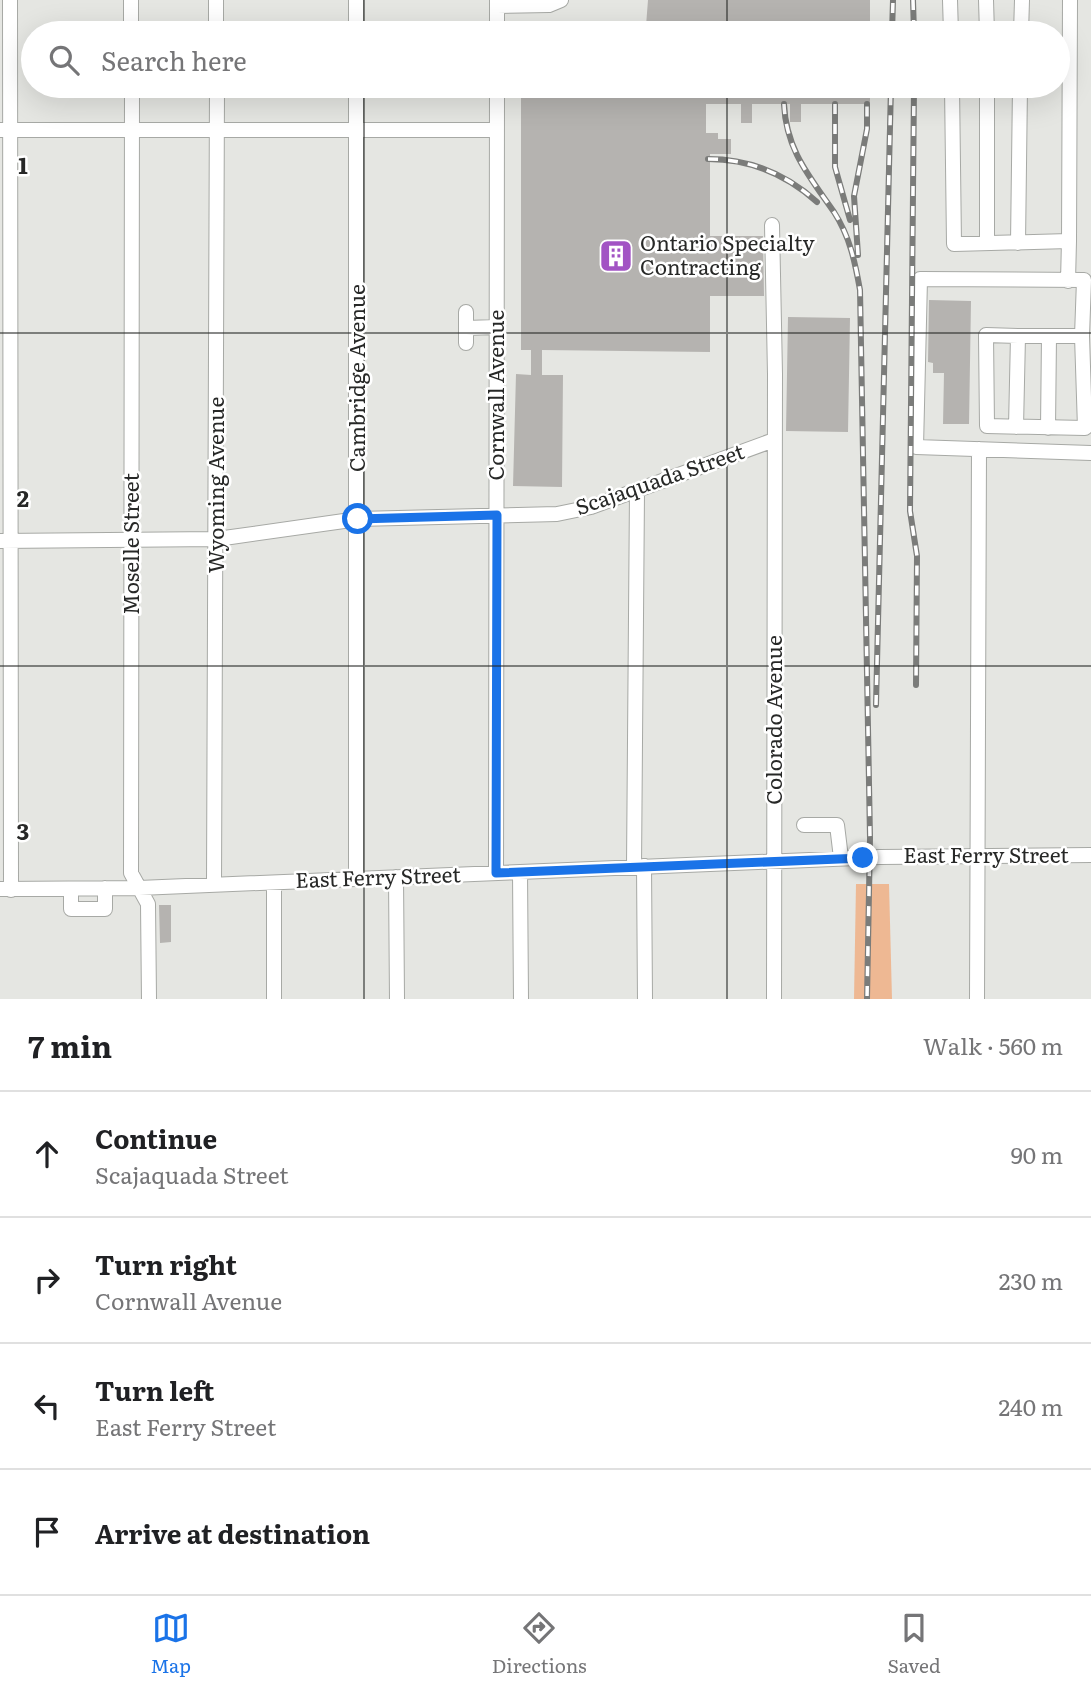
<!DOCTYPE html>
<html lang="en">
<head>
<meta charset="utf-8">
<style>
  :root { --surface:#fff; --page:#f2f2f2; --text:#202124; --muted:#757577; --line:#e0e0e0; --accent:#1a73e8 }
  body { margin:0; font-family:Literata,serif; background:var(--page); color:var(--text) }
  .stop { position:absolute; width:21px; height:21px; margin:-16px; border:5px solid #1a73e8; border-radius:50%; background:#fff }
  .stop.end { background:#1a73e8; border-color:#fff; box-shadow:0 2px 7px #0008 }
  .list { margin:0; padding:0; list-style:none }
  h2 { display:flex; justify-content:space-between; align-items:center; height:91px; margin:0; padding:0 28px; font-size:30px }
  h2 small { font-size:23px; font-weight:400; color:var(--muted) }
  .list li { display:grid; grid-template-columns:46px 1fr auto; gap:21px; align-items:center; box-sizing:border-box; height:126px; padding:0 28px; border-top:2px solid var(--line) }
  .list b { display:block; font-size:26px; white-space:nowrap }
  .list p { margin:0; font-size:23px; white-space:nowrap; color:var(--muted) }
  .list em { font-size:23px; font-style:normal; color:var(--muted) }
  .icon { flex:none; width:38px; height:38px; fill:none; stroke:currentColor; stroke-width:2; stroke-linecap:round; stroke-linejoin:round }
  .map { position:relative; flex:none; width:1091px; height:999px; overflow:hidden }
  .search { position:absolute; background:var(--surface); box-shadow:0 7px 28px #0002; left:21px; right:21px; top:21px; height:77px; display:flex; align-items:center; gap:18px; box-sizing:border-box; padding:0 24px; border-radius:38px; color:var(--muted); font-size:26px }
  .sheet { height:595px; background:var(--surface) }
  nav { display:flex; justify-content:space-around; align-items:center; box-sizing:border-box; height:98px; border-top:2px solid var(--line); background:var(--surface); font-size:19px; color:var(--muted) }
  nav a { display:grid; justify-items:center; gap:4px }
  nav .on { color:var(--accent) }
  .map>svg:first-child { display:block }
</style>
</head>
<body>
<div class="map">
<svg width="1091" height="999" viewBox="0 0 1091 999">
  <rect width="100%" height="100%" fill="#e5e6e2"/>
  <path fill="#eeb893" d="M 856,884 L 889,884 L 892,999 L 854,999 Z"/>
  <path fill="#b5b3b0" d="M 648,0 L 870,0 L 870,33 L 648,33 L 648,26 L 646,26 Z
    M 521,86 L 870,86 L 870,104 L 801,104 L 801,122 L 790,122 L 790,104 L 752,104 L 752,123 L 741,123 L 741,104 L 706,104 L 706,133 L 718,133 L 718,139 L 731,139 L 731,154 L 710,154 L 710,236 L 763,236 L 764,296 L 710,296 L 710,352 L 542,350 L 542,375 L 563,375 L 562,487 L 513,486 L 516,374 L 531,375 L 531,350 L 521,350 Z
    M 929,300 L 971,301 L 969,424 L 943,424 L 944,373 L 933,373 L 933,363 L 928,362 Z
    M 788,317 L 850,318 L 848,432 L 786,431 Z
    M 159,905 L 171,905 L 171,942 L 160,943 Z"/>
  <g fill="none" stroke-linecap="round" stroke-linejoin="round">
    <defs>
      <path id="minor" d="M 10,0 L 11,890
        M 131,0 L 131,33
        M 216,0 L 216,33
        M 356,0 L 356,33
        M 497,0 L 497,33
        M 950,0 L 951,33
        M 986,0 L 987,33
        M 497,6 L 549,5 L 561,0
        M 1021,33 L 1022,0
        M 132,86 L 131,873 L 148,904 L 149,999
        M 952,86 L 954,244 L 1069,241 L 1070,0
        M 987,86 L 987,243
        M 0,130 L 497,130
        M 772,225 L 775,374 L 774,999
        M 1018,243 L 1020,86
        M 1068,281 L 1069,241
        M 466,312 L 466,328 L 497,327
        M 466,328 L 466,343
        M 1018,336 L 986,335 L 987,426 L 1085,428 L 1082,336 L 1084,280 L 920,279 L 916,447 L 1091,453
        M 1016,427 L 1018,336 L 1082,336
        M 1048,428 L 1049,336
        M 0,541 L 217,539 L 358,519 L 557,514 L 591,507 L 774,440
        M 804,825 L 837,825 L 841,858
        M 644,866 L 645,999
        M 634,867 L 637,491
        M 520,872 L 521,999
        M 496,873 L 497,86
        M 396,877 L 397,999
        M 356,879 L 356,86
        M 274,883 L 274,999
        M 214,885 L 217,86
        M 0,889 L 139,888 L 880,857 L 1091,855
        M 71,889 L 71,909 L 105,909 L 105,888
        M 977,999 L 979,449"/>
    </defs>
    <use href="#minor" stroke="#a7a9a5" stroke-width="16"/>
    <use href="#minor" stroke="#fff" stroke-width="14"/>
    <defs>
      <path id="rail" d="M 913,0 L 914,33
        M 892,33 L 893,0
        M 914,86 L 910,511 L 917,556 L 916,685
        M 784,104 C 786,150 810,177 834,212 C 850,237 855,262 860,290 L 870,838 L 867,999
        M 835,104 L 835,167 L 850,220
        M 708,159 C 750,159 786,174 817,202
        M 858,255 L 854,196 L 867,129 L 867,104
        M 876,705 L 891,86"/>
    </defs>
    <use href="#rail" stroke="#7b7c7a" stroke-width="6"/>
    <use href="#rail" stroke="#fff" stroke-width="3.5" stroke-dasharray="10" stroke-linecap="butt"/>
  </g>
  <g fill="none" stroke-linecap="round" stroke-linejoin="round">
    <path stroke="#1a73e8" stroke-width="9" d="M 358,519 L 497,515 L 496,873 L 863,858"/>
  </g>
  <path fill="none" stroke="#272827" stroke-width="2" stroke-opacity="0.55" d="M 364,0 L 364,33M 727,0 L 727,33M 364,86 L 364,999M 727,86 L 727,999M 0,333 L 1091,333M 0,666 L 1091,666"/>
  <defs>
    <symbol id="building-square" viewBox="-11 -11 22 22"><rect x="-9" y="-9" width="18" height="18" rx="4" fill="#a253c4" stroke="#fff"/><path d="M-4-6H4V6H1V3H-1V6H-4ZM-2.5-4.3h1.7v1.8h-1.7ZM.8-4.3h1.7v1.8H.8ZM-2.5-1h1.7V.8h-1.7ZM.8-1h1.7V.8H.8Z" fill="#fff"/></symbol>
  </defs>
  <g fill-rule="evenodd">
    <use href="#building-square" x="597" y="237" width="38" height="38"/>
  </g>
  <g text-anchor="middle" stroke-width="5" stroke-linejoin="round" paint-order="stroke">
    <g font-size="21" fill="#272827" stroke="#fff" text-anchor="start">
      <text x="640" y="251">Ontario Specialty<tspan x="640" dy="24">Contracting</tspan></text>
    </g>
    <g font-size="21" fill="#272827" stroke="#fff">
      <text transform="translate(358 378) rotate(-90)" y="7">Cambridge Avenue</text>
      <text transform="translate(497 395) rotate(-90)" y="7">Cornwall Avenue</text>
      <text transform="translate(660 480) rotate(-19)" y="7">Scajaquada Street</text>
      <text transform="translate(217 485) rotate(-90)" y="7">Wyoming Avenue</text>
      <text transform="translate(132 544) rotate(-90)" y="7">Moselle Street</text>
      <text transform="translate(775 720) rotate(-90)" y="7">Colorado Avenue</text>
      <text x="986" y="863">East Ferry Street</text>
      <text transform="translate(378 878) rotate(-2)" y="7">East Ferry Street</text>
    </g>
  </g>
  <g font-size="23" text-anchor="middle" font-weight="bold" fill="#272827" stroke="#fff" stroke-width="5" stroke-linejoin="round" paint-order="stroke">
    <text x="23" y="174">1</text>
    <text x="23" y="507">2</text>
    <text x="23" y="840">3</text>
  </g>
</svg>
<div class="stop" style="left:358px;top:519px"></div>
<div class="stop end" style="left:863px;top:858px"></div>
<div class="search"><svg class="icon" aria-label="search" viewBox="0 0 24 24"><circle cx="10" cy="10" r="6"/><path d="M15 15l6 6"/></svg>Search here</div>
</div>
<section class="sheet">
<h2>7 min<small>Walk · 560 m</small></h2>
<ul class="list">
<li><svg class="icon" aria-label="ahead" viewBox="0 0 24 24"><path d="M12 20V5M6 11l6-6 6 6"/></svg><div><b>Continue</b><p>Scajaquada Street</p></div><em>90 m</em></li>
<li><svg class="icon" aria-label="right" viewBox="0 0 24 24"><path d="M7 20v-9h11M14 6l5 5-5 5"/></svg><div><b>Turn right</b><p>Cornwall Avenue</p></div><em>230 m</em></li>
<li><svg class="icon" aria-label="left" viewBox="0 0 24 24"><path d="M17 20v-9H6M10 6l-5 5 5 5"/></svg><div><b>Turn left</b><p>East Ferry Street</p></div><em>240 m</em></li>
<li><svg class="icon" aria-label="arrive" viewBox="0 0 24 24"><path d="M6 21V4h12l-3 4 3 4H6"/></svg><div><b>Arrive at destination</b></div></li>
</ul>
</section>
<nav>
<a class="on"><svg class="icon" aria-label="map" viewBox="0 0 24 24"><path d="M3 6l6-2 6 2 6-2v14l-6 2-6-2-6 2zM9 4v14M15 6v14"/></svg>Map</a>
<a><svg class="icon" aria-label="directions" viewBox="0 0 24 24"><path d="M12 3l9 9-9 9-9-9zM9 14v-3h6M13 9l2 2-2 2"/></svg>Directions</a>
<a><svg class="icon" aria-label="saved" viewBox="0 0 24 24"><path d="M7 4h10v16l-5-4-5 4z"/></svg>Saved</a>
</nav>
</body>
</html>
